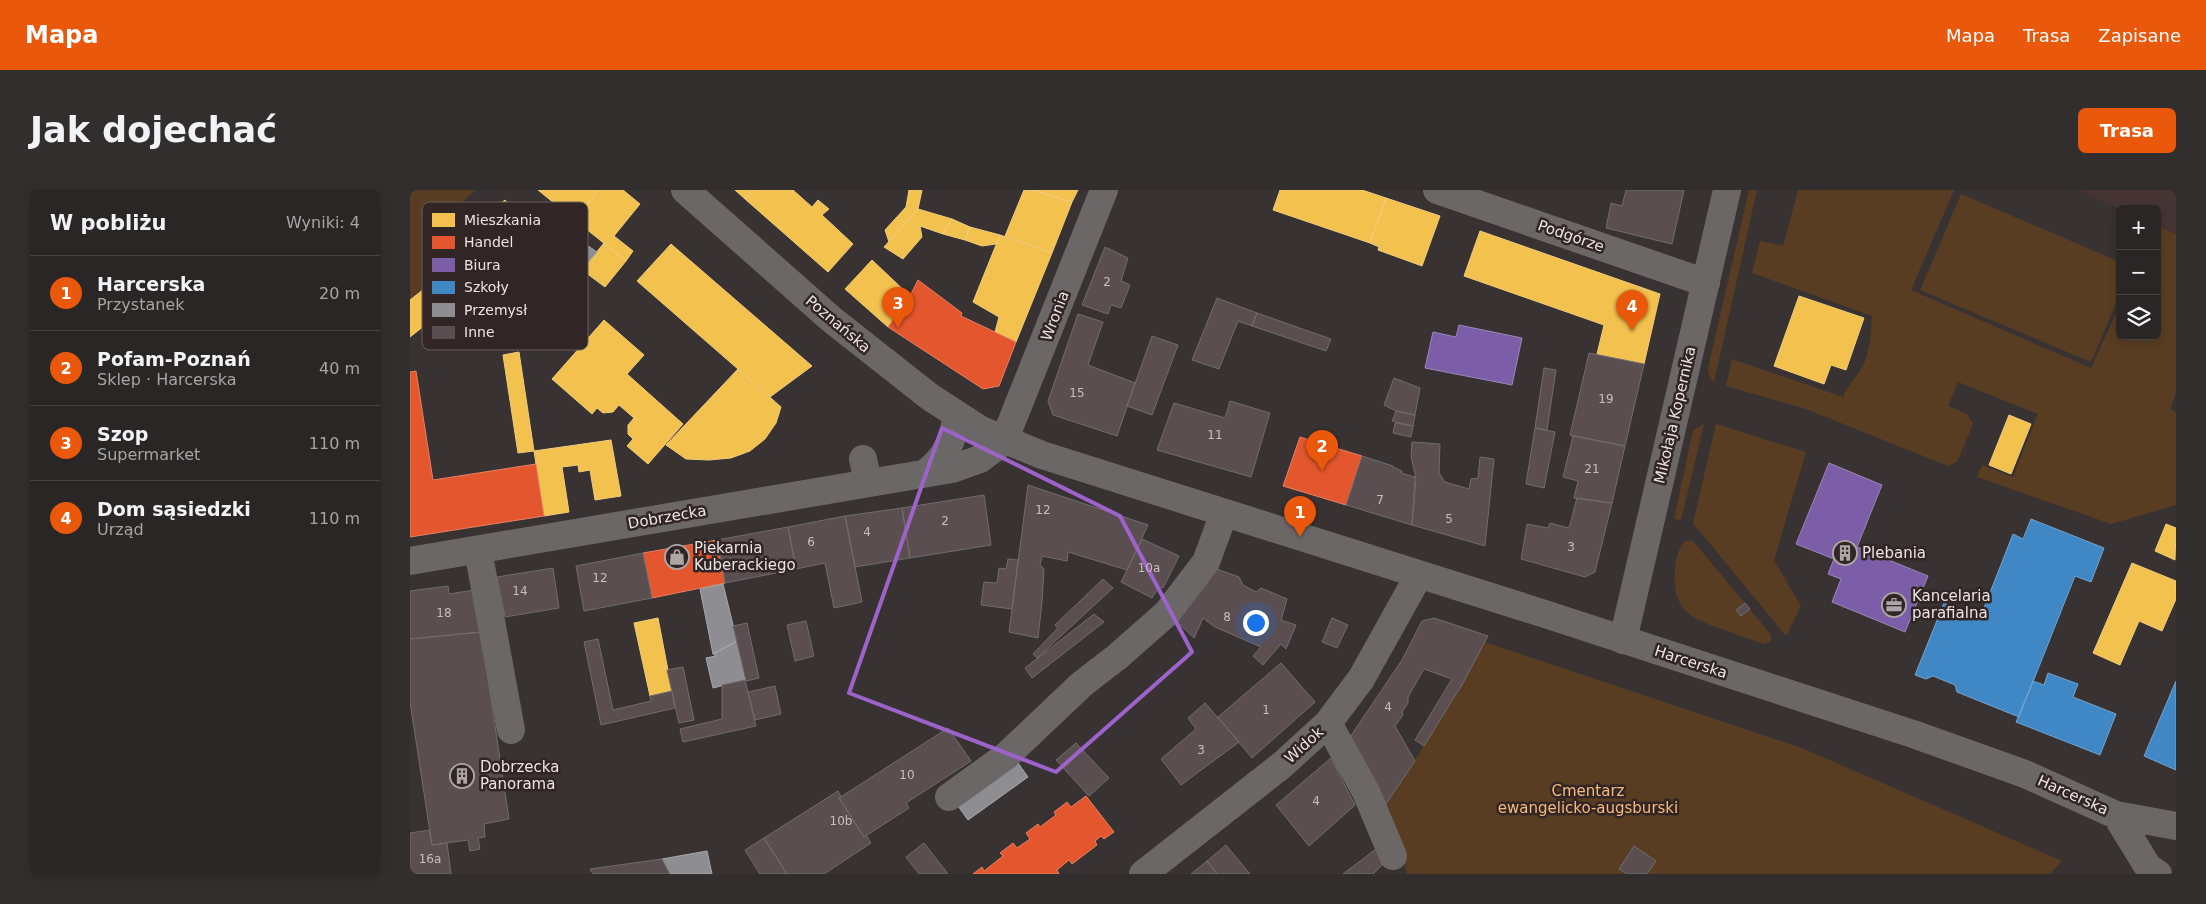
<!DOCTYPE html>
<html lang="pl">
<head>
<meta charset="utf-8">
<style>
  :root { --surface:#2a2626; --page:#322e2e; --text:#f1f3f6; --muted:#a5a5a7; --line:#464343; --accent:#ea580c }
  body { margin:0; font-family:"DejaVu Sans",sans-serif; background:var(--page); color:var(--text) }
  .controls { position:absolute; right:15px; top:15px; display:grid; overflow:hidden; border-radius:8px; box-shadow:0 2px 8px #0003 }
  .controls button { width:45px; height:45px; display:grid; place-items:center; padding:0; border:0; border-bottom:1px solid var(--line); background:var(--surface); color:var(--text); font:25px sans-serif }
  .you { position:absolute; left:845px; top:432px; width:18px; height:18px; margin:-12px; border:4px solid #fff; border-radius:50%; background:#1a73e8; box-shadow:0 0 0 8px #1a73e833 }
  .badge { display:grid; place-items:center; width:32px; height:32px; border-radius:50%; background:var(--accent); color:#fff; font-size:16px; font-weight:700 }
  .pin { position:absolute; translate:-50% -41px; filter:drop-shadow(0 1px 2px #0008) }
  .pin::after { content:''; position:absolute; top:26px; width:18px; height:15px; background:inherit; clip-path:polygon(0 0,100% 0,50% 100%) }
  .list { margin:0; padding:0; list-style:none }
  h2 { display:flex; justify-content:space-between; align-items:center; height:65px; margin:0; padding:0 20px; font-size:21px }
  h2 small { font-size:16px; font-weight:400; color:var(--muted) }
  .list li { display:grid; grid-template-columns:32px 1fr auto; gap:15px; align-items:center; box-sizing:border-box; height:75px; padding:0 20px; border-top:1px solid var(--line) }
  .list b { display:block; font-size:19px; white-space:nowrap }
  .list p { margin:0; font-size:16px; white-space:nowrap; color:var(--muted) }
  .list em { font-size:16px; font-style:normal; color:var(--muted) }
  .icon { flex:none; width:28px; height:28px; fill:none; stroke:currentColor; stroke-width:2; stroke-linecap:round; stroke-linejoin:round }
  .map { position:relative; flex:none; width:1766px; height:684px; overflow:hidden; border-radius:8px }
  header { display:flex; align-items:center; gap:30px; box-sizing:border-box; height:70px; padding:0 25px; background:var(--accent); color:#fff }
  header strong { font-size:24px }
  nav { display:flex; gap:28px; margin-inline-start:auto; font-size:18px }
  .intro { display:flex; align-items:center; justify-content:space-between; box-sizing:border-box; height:120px; padding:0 30px }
  h1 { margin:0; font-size:35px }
  .button { padding:12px 22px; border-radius:8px; background:var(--accent); color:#fff; font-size:18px; font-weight:700 }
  main { display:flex; gap:30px; padding:0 30px }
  aside { flex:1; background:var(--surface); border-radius:8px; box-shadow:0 2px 8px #0003 }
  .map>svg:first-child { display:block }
</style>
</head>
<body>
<header>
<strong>Mapa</strong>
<nav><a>Mapa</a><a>Trasa</a><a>Zapisane</a></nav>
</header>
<div class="intro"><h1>Jak dojechać</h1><a class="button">Trasa</a></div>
<main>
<aside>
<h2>W pobliżu<small>Wyniki: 4</small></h2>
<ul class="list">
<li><span class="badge">1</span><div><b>Harcerska</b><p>Przystanek</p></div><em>20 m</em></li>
<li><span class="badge">2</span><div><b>Pofam-Poznań</b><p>Sklep · Harcerska</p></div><em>40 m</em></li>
<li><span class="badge">3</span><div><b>Szop</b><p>Supermarket</p></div><em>110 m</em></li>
<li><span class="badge">4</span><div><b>Dom sąsiedzki</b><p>Urząd</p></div><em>110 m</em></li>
</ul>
</aside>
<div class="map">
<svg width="1766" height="684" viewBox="0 0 1766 684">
  <rect width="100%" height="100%" fill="#383232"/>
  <path fill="#453433" d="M 1668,0 L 1766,0 L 1766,44 L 1747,35 L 1747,19 L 1710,19 Z"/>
  <path fill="#583d23" d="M 0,0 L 66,0 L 19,39 L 46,74 L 0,110 Z
    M 1339,0 L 1347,0 L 1304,192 L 1300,189 L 1298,178 Z
    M 1388,0 L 1544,0 L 1501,100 L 1681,178 L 1710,115 L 1710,146 L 1747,146 L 1747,35 L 1766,44 L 1766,203 L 1760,219 L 1766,222 L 1766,315 L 1701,334 L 1567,287 L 1572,275 L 1603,287 L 1628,224 L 1548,192 L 1538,216 L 1557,224 L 1563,234 L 1547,272 L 1538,276 L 1396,219 L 1316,196 L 1322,169 L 1433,207 C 1438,195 1446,188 1452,177 C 1460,164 1461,142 1462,126 L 1342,83 L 1350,51 L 1373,56 Z
    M 1551,4 L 1710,72 L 1710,104 L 1681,172 L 1510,100 Z
    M 1294,234 L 1271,330 L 1264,329 L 1283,240 Z
    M 1306,234 L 1396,262 L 1364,370 L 1391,416 L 1376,446 L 1283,333 Z
    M 1275,351 L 1283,351 L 1335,413 L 1326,420 L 1331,426 L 1340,419 L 1361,445 L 1361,451 L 1355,454 C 1341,450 1328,445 1315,440 C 1284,430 1262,421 1265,383 C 1265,372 1267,360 1275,351 Z
    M 1075,452 L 1392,558 L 1652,671 L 1640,684 L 997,684 L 976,615 L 1040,515 Z"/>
  <path fill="#f2c14e" stroke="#f0cc7b" d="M 128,0 L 189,0 L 165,30 Z
    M 189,0 L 213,0 L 230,14 L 204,46 L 223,61 L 216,71 L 165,30 Z
    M 325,0 L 343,0 L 335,9 Z
    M 343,0 L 383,0 L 402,17 L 408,10 L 419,19 L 412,25 L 443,54 L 418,82 L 335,9 Z
    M 499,0 L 512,0 L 508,19 L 479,52 L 475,40 L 496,17 Z
    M 614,0 L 623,0 L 662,12 L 642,63 L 595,46 Z
    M 623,0 L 668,0 L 662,12 Z
    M 870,0 L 952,0 L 976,8 L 960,53 L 863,20 Z
    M 976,8 L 1030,26 L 1012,76 L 968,60 L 969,57 L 960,53 Z
    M 95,10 L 108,26 L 46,74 L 19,39 L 36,25 L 51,44 Z
    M 116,19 L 134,42 L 0,147 L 0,110 Z
    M 508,19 L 542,29 L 533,44 L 510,36 L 512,47 L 493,69 L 474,57 Z
    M 542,29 L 560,37 L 555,50 L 533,44 Z
    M 560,37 L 590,45 L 586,54 L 572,56 L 555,50 Z
    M 1070,41 L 1250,104 L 1234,174 L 1187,164 L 1194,135 L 1054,86 Z
    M 590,45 L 642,63 L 606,152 L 585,142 L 589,127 L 563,112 Z
    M 194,53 L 216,71 L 195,97 L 172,80 Z
    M 261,54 L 402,176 L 360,207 L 227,91 Z
    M 462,70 L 500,106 L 478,137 L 435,99 Z
    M 1389,106 L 1454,128 L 1436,180 L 1421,175 L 1414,194 L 1364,176 Z
    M 194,130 L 234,165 L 217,184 L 273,234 L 238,274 L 217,256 L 223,249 L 218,244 L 218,235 L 224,228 L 209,215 L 203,222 L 193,223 L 187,218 L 182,224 L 142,189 Z
    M 109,162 L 124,261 L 108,263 L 93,165 Z
    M 328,179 L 371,217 L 366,233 L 355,249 L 340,261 L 321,268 L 299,270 L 276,269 L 256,255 Z
    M 1599,225 L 1621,234 L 1601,284 L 1579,275 Z
    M 201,250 L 211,306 L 185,310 L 180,280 L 169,282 L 168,275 L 152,277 L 159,322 L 134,326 L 124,261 Z
    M 1756,334 L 1766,338 L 1765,370 L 1745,361 Z
    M 1722,373 L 1766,391 L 1766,409 L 1752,441 L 1729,431 L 1710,475 L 1683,463 Z
    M 248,428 L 262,501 L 240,506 L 224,433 Z"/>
  <path fill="#e4572e" stroke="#e68165" d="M 508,90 L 552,123 L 551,126 L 606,152 L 589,196 L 573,199 L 478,137 L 500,106 Z
    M 6,181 L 23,290 L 126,274 L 134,326 L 0,347 L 0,182 Z
    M 890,247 L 952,266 L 936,315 L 873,296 Z
    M 307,350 L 315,393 L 242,408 L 233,363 Z
    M 676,606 L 704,642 L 694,649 L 691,646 L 685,651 L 687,655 L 662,674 L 659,670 L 647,680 L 649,684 L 563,684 L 572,677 L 574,681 L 593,666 L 590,663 L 603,653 L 607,658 L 620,649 L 616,643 L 628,634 L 630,637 L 646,625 L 644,622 L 657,612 L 661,617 Z"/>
  <path fill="#7b5ea7" stroke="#9d86b9" d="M 1049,135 L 1112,148 L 1102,195 L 1015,178 L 1023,142 L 1046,147 Z
    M 1419,273 L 1472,295 L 1447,357 L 1518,386 L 1495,442 L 1422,412 L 1431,389 L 1418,384 L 1424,369 L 1386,354 Z"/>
  <path fill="#3f88c5" stroke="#73a4ce" d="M 1621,329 L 1694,358 L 1681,392 L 1665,386 L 1609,527 L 1547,502 L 1545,495 L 1523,486 L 1516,489 L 1505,485 L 1534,413 L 1570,428 L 1603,344 L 1613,349 Z
    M 1638,483 L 1668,494 L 1663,507 L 1706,524 L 1690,565 L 1606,532 L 1623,491 L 1634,495 Z
    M 1766,491 L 1766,580 L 1734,566 Z"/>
  <path fill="#8d8d92" stroke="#aaa7ab" d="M 165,47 L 187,62 L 172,80 L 151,65 Z
    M 313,394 L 327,451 L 303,464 L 290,399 Z
    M 327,451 L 335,490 L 303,498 L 296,468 L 306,466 L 303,464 Z
    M 603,566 L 618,587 L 558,630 L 543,609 Z
    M 297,661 L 302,684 L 260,684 L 252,669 Z"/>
  <path fill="#5b4e51" stroke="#716c6d" d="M 1216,0 L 1274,0 L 1262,54 L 1196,38 L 1201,13 L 1212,16 Z
    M 695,57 L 718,68 L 711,91 L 720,95 L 711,118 L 701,115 L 698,124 L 672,115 Z
    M 807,108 L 847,123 L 842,136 L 828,131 L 809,179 L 782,170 Z
    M 847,123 L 921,149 L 916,161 L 842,136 Z
    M 668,124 L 693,132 L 678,175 L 725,193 L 707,246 L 643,225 L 638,211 Z
    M 742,146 L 768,155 L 742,225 L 717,216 Z
    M 1179,163 L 1234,174 L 1215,256 L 1160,245 Z
    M 1134,178 L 1146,180 L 1137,240 L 1125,238 Z
    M 984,188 L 1010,198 L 1005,225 L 986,221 L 974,215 Z
    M 820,211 L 860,223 L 841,287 L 747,260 L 764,213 L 815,228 Z
    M 986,221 L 1005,225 L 1003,236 L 982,231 Z
    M 985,233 L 1003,236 L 1001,247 L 983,243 Z
    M 1125,238 L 1145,242 L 1134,298 L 1116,294 Z
    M 1163,246 L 1215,256 L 1202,313 L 1164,308 L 1168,291 L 1153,287 Z
    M 1002,252 L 1030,254 L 1029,283 L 1035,292 L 1059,299 L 1061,289 L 1068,288 L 1070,267 L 1084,269 L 1075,356 L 1002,335 L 1006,289 L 1001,266 Z
    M 952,266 L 983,276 L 983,277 L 992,281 L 991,283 L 1005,287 L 1002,335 L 936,315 Z
    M 618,295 L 738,335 L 717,380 L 658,362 L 657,371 L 632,366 L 630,375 L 634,379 L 632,412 L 628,448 L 599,442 Z
    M 574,305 L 581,355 L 500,368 L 492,318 Z
    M 1167,308 L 1202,313 L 1185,382 L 1175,387 L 1111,369 L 1117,334 L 1138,338 L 1140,333 L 1159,338 Z
    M 492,318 L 500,368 L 445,377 L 435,326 Z
    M 435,326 L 452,412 L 424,418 L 415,373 L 386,379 L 378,337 Z
    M 378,337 L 386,379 L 315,393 L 307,350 Z
    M 732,349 L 769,366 L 753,398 L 749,397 L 742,408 L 711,392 Z
    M 233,363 L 242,408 L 174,421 L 166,376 Z
    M 598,369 L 608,370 L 602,419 L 571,415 L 574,392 L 587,393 L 589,378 L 596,379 Z
    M 143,378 L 149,418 L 95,427 L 87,387 Z
    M 804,378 L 829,387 L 833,395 L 846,402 L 851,398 L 877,409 L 871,430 L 886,435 L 876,459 L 871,454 L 853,475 L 843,466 L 851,457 L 805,437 L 793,428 L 784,448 L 761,426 Z
    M 693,389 L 703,398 L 627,468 L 623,464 L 648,438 L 645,435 Z
    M 38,396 L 39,404 L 64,400 L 71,442 L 0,449 L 0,401 Z
    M 1335,413 L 1340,419 L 1331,426 L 1326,420 Z
    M 684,424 L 694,432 L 622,488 L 615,478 Z
    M 922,428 L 938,435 L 927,458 L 912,452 Z
    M 1024,428 L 1078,446 L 1053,493 L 1014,556 L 1005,550 L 1042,489 L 1014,479 L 998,507 L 998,513 L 992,522 L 993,525 L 985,536 L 1005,571 L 976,614 L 938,550 L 992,470 L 1012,431 Z
    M 396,431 L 404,466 L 385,471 L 377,435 Z
    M 337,433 L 349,488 L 336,491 L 323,436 Z
    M 71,442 L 99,629 L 74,634 L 75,647 L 68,648 L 70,659 L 60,661 L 58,650 L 22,655 L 0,512 L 0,449 Z
    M 188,449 L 203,520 L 241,511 L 240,506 L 262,501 L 265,518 L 191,535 L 174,452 Z
    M 871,473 L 905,512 L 842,568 L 808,527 Z
    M 273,477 L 284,530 L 269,533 L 257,480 Z
    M 335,490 L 346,536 L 273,552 L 270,539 L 312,529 L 312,495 Z
    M 365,496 L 371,524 L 345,530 L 338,502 Z
    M 795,513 L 829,552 L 771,595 L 751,569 L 786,539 L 778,528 Z
    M 538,538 L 561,571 L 496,613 L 499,618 L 454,647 L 429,608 Z
    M 666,553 L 699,588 L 679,606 L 646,570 Z
    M 921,568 L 945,615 L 899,656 L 866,615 Z
    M 428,601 L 431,607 L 429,608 L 454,647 L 456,645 L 461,653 L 414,684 L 377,684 L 354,648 Z
    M 19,640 L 22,655 L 37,653 L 41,684 L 0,684 L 0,643 Z
    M 354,648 L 377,684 L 350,684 L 335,660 Z
    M 514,653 L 538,684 L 509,684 L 496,667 Z
    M 816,655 L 840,684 L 807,684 L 797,671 Z
    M 1224,656 L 1246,671 L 1237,684 L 1217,684 L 1209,679 Z
    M 966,659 L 973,674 L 963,684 L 933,684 Z
    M 252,669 L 260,684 L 183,684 L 180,679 Z
    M 797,671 L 807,684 L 781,684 Z"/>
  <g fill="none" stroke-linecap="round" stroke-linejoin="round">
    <path stroke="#6c6767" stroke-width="28" d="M 275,0 L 421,129 L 520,207 L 571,240 L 632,265 L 1135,424 L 1503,544 L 1615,584 L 1706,625 L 1766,636
      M 1027,0 L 1296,93
      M 453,269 L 458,293
      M 514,284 C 536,268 543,251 547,225
      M 68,360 L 101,540
      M 0,371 L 542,279 L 570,269 L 594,251 L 694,0
      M 1213,450 L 1317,0
      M 918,533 L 956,602 L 983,666
      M 539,607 L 596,566 L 672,494 L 707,467 L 757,423 L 796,372 L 814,323
      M 1706,625 L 1738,677 L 1748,684
      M 733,684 L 872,575 L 918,533 L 951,489 L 1009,385"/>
  </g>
  <path fill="none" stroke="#9d63ca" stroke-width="4" stroke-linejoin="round" d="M 532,238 L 710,326 L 782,462 L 646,582 L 439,503 Z"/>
  <defs>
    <symbol id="building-ring" viewBox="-11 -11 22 22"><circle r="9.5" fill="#312625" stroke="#ada6a6" stroke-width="1.5"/><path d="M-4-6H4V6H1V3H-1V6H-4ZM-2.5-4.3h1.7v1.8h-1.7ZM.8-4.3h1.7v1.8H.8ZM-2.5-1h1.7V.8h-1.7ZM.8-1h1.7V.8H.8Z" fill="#ada6a6"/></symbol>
    <symbol id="shop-ring" viewBox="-11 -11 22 22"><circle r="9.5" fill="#312625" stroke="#ada6a6" stroke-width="1.5"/><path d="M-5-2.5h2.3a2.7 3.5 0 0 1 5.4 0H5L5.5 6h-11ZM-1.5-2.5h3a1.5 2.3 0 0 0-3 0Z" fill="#ada6a6"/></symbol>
    <symbol id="office-ring" viewBox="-11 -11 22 22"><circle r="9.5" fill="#312625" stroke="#ada6a6" stroke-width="1.5"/><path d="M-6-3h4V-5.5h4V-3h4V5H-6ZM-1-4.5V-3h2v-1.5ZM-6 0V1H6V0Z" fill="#ada6a6"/></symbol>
  </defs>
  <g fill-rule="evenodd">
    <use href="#building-ring" x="1421" y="349" width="28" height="28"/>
    <use href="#shop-ring" x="253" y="353" width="28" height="28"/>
    <use href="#office-ring" x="1470" y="401" width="28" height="28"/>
    <use href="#building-ring" x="38" y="572" width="28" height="28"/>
  </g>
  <g text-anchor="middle" stroke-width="5" stroke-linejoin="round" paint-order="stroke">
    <g font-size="12" fill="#c8bebf">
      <text x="697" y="96">2</text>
      <text x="667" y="207">15</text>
      <text x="1196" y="213">19</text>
      <text x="805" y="249">11</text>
      <text x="1182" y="283">21</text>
      <text x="970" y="314">7</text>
      <text x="633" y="324">12</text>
      <text x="1039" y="333">5</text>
      <text x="535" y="335">2</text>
      <text x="457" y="346">4</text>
      <text x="401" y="356">6</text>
      <text x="1161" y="361">3</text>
      <text x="739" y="382">10a</text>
      <text x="190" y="392">12</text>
      <text x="110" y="405">14</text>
      <text x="34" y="427">18</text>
      <text x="817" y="431">8</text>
      <text x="978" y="521">4</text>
      <text x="856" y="524">1</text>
      <text x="791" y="564">3</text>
      <text x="497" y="589">10</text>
      <text x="906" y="615">4</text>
      <text x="431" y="635">10b</text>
      <text x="20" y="673">16a</text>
    </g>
    <g font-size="15" fill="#ece4e4" stroke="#312625">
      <text transform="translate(1161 46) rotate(19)" y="5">Podgórze</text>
      <text transform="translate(645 126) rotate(-69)" y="5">Wronia</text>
      <text transform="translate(428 134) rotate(40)" y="5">Poznańska</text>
      <text transform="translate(1265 225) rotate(-77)" y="5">Mikołaja Kopernika</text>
      <text transform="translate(257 327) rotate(-10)" y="5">Dobrzecka</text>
      <text transform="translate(1281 472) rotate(18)" y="5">Harcerska</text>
      <text transform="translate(894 555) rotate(-42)" y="5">Widok</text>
      <text transform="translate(1663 605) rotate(24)" y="5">Harcerska</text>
    </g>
    <g font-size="15" fill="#ece4e4" stroke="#312625" text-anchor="start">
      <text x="284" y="363">Piekarnia<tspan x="284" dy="17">Kuberackiego</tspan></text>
      <text x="1452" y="368">Plebania</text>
      <text x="1502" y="411">Kancelaria<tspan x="1502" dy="17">parafialna</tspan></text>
      <text x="70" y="582">Dobrzecka<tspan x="70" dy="17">Panorama</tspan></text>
    </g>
    <g font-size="15" fill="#f8ba7d" stroke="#312625">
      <text x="1178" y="606">Cmentarz<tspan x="1178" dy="17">ewangelicko-augsburski</tspan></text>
    </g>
  </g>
  <rect x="12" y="12" width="166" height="148" rx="8" fill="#312625" stroke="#695f5e" stroke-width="1"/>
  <rect x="22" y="23" width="23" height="14" fill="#f2c14e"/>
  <rect x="22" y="46" width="23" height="13" fill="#e4572e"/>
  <rect x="22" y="68" width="23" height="14" fill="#7b5ea7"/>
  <rect x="22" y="91" width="23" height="13" fill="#3f88c5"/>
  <rect x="22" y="113" width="23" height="14" fill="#8d8d92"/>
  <rect x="22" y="136" width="23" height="13" fill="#5b4e51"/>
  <g font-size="14" fill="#ece4e4">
    <text x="54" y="35">Mieszkania</text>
    <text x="54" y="57">Handel</text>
    <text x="54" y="80">Biura</text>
    <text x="54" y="102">Szkoły</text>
    <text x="54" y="125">Przemysł</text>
    <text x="54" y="147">Inne</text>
  </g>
</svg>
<div class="controls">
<button>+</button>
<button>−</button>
<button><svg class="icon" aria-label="layers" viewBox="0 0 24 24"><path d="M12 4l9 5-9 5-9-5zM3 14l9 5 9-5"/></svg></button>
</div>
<div class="you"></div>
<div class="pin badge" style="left:890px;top:347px">1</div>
<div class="pin badge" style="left:912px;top:281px">2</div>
<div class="pin badge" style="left:488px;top:138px">3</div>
<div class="pin badge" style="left:1222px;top:141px">4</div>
</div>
</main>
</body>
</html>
